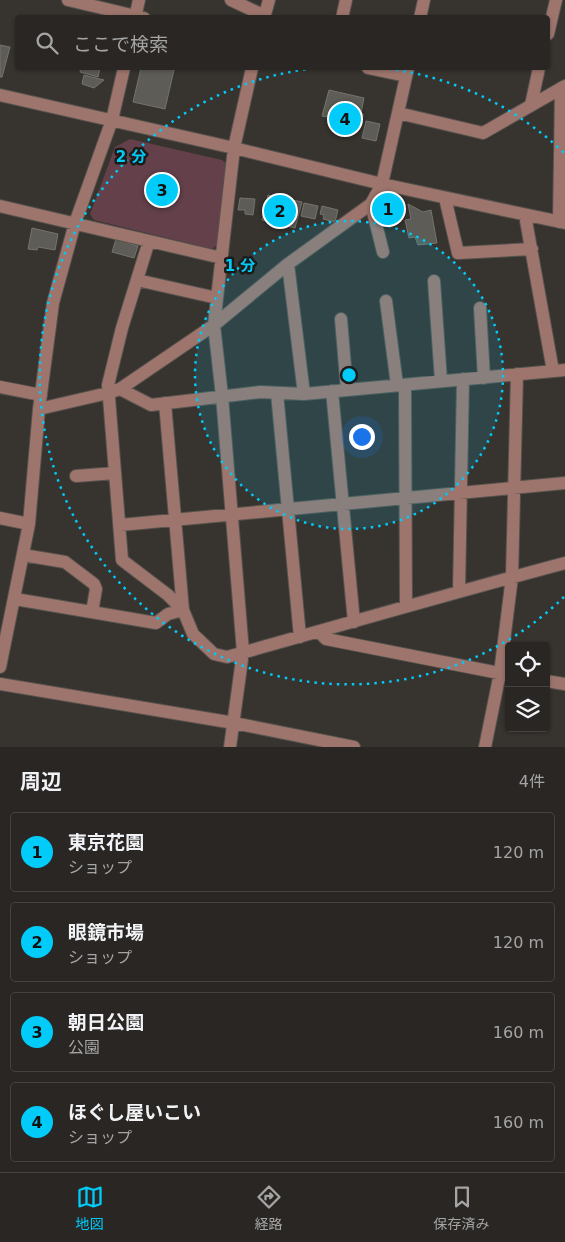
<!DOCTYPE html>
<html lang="ja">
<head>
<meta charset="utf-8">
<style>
  :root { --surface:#292623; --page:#312e2b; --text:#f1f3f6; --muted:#a5a5a6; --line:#454341; --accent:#00cbf9 }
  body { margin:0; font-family:"DejaVu Sans","Noto Sans JP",sans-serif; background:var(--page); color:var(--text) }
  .controls { position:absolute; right:15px; bottom:15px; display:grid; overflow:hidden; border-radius:5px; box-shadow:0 1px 4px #0004 }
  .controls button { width:45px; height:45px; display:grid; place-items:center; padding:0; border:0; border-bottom:1px solid var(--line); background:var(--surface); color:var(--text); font:25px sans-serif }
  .you { position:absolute; left:361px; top:436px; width:18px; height:18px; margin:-12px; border:4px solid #fff; border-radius:50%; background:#1a73e8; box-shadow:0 0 0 8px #1a73e833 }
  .badge { display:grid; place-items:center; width:32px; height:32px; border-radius:50%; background:var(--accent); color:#111; font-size:16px; font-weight:700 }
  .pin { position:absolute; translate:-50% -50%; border:2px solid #fff; box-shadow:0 1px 5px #0006 }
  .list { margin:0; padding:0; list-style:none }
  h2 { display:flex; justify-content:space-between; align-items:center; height:65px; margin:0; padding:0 20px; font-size:21px }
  h2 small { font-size:16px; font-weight:400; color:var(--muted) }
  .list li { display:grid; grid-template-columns:32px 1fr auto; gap:15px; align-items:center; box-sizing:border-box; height:80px; margin:0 10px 10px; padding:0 10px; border:1px solid var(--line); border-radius:5px }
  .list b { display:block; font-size:19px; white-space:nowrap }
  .list p { margin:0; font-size:16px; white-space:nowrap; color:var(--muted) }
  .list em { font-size:16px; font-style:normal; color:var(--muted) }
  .icon { flex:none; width:28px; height:28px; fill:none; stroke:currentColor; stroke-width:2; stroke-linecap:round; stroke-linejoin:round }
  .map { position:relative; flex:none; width:565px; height:747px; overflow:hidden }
  .search { position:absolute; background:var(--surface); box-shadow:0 1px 4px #0004; left:15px; right:15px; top:15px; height:55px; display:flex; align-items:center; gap:12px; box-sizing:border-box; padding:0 18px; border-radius:5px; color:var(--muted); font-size:19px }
  .sheet { height:425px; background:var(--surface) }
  nav { display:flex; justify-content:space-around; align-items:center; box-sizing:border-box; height:70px; border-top:1px solid var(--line); background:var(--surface); font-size:14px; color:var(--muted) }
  nav a { display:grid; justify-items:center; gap:2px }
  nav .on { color:var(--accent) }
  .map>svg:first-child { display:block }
</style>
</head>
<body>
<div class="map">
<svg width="565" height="747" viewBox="0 0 565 747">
  <rect width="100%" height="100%" fill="#37332f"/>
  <path fill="#63404a" d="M 130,139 L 222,160 L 228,165 L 218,244 L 212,249 L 94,220 L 90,214 L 115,147 Z"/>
  <path fill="#5e5c56" stroke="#74736c" d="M 0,45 L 10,47 L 2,77 L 0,77 Z
    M 81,68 L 100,68 L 98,77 L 80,72 Z
    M 141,68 L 163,68 L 174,70 L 165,109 L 133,102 Z
    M 84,75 L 104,80 L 94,88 L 82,84 Z
    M 329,90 L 364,98 L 361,113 L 363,114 L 363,117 L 359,116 L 357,129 L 333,124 L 334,118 L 322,116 Z
    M 366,121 L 380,124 L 376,141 L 362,138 Z
    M 268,195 L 302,202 L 295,228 L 262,220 Z
    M 240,198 L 255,199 L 253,215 L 245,214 L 245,210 L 238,210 Z
    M 381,200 L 403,204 L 405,213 L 394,217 L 395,220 L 383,223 L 379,201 Z
    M 304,203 L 318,206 L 315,219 L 301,216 Z
    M 408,204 L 423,212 L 431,210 L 437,243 L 418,245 L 415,237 L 409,238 L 405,220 L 411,219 Z
    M 322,206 L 338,210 L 335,222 L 323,219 L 324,215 L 320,214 Z
    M 32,228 L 58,234 L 55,250 L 38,247 L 37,250 L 28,249 Z
    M 116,239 L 138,246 L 134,258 L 112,252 Z"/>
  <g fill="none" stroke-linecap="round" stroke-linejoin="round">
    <defs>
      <path id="minor" d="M 68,0 L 144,18
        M 231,0 L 265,16
        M 135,18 L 139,0
        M 264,18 L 269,0
        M 342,18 L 346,0
        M 420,18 L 424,0
        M 548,34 L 556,0
        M 368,68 L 406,76
        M 0,95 L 234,148 L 382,184 L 565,223
        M 531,105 L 539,68
        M 398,113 L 483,133 L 565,86
        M 445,198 L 458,253 L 532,249
        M 371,204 L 383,252
        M 0,206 L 222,258
        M 525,215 L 553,371
        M 559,222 L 561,88
        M 149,241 L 122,328 L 108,385 L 122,560 L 168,595 L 183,610
        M 288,264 L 304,394
        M 137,280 L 217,298
        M 434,281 L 441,381
        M 386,301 L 397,385
        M 480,308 L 484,378
        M 341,319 L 347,390
        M 405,385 L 406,606
        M 0,387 L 41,395
        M 120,389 L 151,405 L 260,392 L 304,394 L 565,370
        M 332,391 L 354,622
        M 277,393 L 300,637
        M 165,403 L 183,610 L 193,634 L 214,654 L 227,657 C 339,626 452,593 565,563
        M 39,409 L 108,393 L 120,389 L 214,325 L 288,264 L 371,204 L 382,184 L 408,68
        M 76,476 L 115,473
        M 0,518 L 29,524
        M 120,525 L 565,483
        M 23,555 L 65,562 L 94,584 L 96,589 L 92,612
        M 459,591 L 463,379
        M 15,599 L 156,623 L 168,614 L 183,610
        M 319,632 L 326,639 L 509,675
        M 0,667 L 29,524 L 39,409 L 53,303 L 75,223 L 112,120 L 124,68
        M 546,681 L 565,684
        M 0,684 L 234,723 L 354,747
        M 230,747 L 243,652 L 222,396 L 214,325 L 234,148 L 252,68
        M 485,747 L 500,673 L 512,577 L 517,374"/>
    </defs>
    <use href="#minor" stroke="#56524e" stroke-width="14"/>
    <use href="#minor" stroke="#9d756c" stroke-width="12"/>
  </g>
  <circle cx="349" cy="375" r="154" fill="#00cbf9" fill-opacity=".12"/>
  <g fill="none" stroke="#00cbf9" stroke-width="2.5" stroke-dasharray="2.5 5">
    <circle cx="349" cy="375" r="154"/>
    <path d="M564 597A309 309 0 1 1 317 68M381 68A309 309 0 0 1 564 153"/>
  </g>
  <circle cx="349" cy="375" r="8" fill="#00cbf9" stroke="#1d1b19" stroke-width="2.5"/>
  <g font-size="15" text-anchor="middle" font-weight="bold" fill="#00cbf9" stroke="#1d1b19" stroke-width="5" stroke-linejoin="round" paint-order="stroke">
    <text x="131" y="162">2 分</text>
    <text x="240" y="271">1 分</text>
  </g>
</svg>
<div class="controls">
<button><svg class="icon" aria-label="locate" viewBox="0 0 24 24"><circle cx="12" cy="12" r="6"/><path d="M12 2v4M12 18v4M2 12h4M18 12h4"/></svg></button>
<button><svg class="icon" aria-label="layers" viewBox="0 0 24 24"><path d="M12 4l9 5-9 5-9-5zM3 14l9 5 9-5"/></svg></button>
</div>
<div class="you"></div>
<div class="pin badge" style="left:388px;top:209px">1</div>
<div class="pin badge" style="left:280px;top:211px">2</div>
<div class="pin badge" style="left:162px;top:190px">3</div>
<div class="pin badge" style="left:345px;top:119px">4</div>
<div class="search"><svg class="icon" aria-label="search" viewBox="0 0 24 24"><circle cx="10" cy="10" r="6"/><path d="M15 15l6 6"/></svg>ここで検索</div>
</div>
<section class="sheet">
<h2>周辺<small>4件</small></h2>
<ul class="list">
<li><span class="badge">1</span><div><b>東京花園</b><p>ショップ</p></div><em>120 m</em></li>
<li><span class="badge">2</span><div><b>眼鏡市場</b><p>ショップ</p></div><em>120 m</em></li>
<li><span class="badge">3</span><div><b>朝日公園</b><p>公園</p></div><em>160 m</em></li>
<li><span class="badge">4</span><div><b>ほぐし屋いこい</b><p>ショップ</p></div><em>160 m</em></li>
</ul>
</section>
<nav>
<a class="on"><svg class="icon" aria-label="map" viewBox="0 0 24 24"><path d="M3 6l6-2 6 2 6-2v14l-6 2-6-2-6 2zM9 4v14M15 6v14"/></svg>地図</a>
<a><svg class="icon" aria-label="directions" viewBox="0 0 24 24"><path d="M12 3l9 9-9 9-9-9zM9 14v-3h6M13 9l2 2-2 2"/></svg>経路</a>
<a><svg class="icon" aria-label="saved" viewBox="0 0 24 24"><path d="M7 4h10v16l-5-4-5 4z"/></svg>保存済み</a>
</nav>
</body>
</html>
